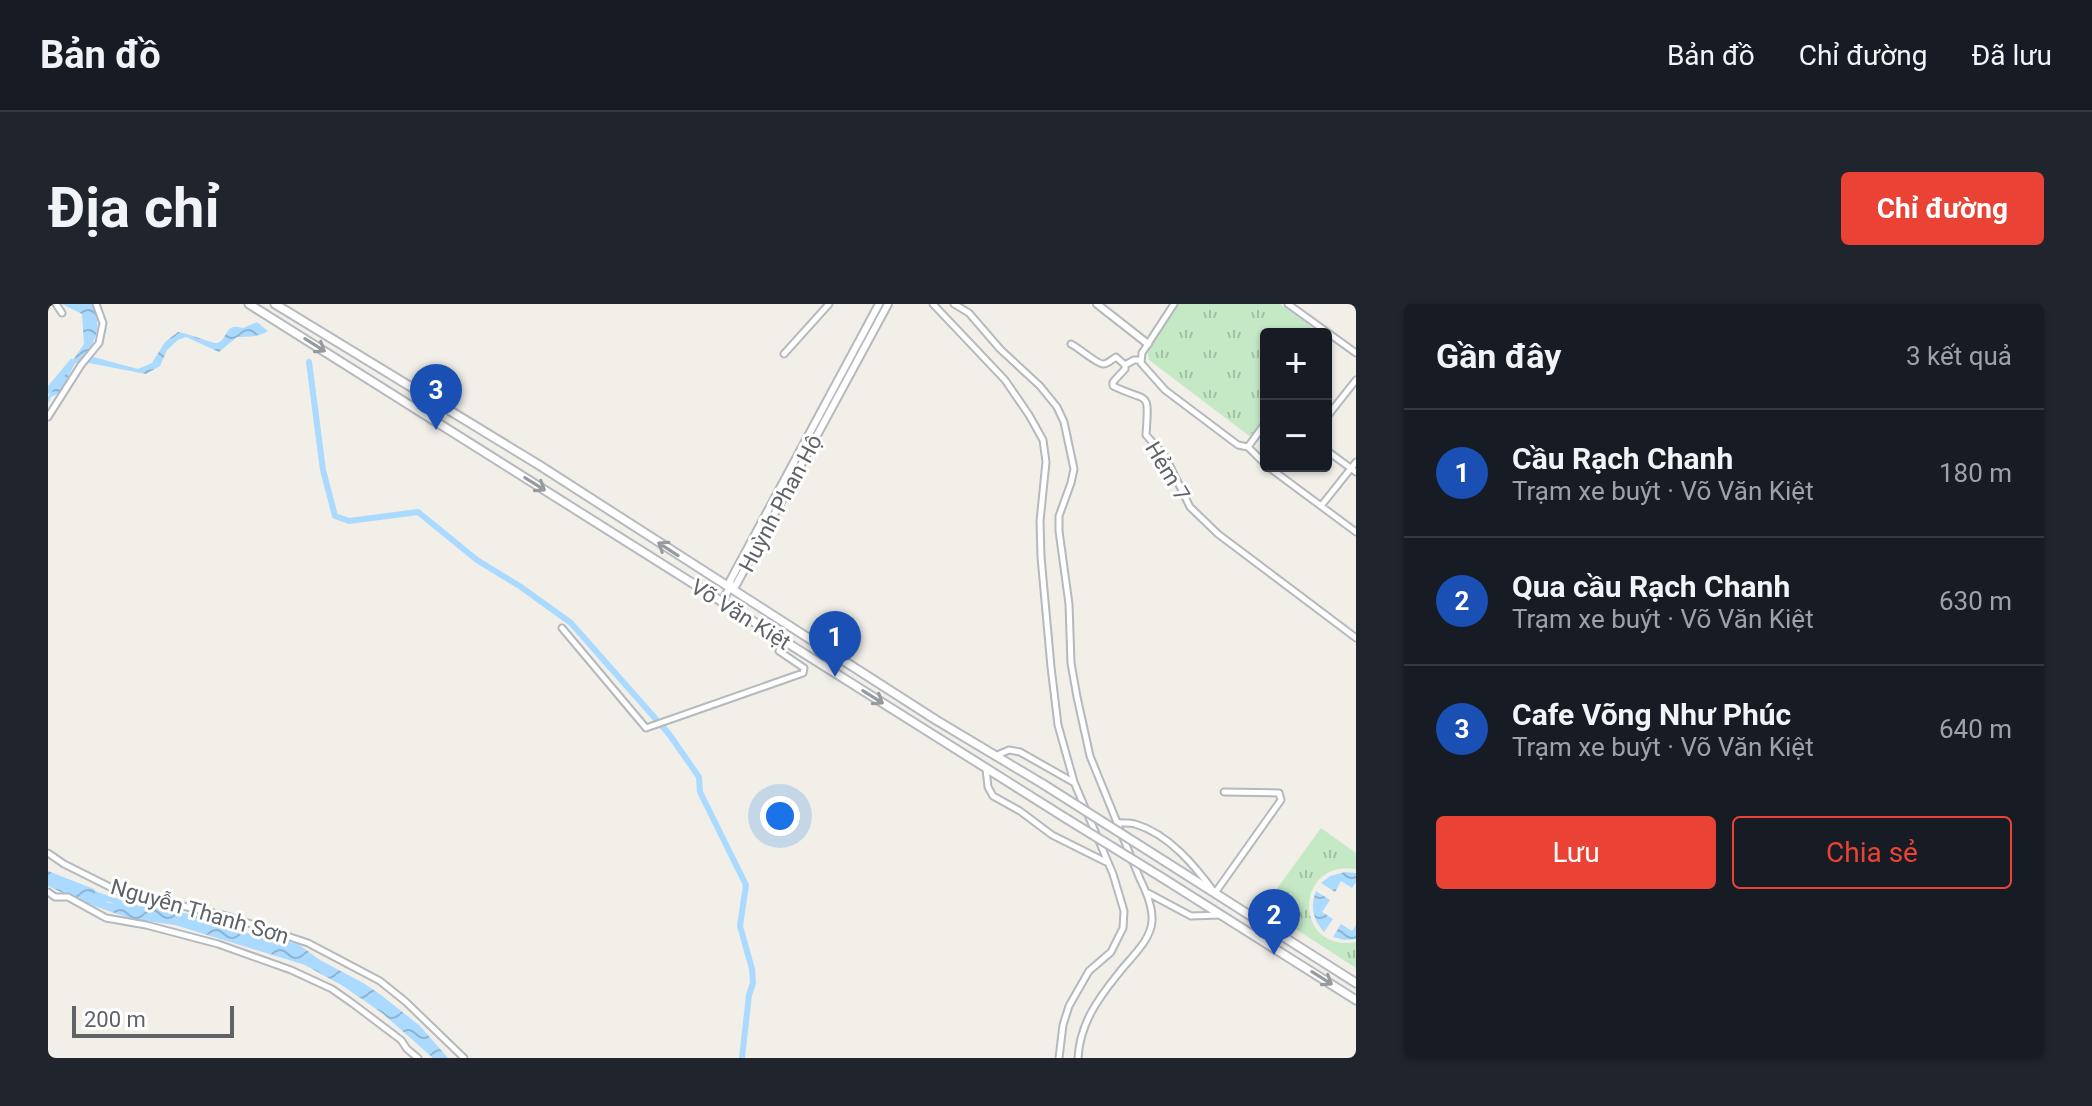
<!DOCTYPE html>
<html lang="vi">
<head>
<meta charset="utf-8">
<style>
  :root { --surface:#171b24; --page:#20242c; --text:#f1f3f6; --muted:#9ea1a6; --line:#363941; --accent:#ea4335 }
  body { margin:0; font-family:Roboto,sans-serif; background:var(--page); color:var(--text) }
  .controls { position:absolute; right:24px; top:24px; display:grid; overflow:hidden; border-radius:8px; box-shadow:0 2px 6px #0004 }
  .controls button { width:72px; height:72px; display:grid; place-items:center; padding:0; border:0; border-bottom:2px solid var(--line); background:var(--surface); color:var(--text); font:40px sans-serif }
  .scale { position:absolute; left:24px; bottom:20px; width:162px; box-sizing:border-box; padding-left:8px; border:4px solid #5f6368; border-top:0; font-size:22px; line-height:28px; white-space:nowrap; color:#5f6368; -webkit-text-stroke:6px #fff; paint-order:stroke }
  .you { position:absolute; left:732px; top:512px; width:28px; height:28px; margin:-20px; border:6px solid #fff; border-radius:50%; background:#1a73e8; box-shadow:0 0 0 12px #1a73e833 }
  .badge { display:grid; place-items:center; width:52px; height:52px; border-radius:50%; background:var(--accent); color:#fff; font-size:26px; font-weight:700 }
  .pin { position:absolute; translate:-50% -66px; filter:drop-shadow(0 2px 4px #0008) }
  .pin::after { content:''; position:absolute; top:42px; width:28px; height:24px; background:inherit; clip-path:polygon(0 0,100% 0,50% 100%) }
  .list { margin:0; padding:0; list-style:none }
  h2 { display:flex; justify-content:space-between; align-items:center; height:104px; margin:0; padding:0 32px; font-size:34px }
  h2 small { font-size:26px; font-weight:400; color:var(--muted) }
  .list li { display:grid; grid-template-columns:52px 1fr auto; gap:24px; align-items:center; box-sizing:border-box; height:128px; padding:0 32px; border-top:2px solid var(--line) }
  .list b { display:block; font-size:30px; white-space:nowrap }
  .list p { margin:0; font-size:26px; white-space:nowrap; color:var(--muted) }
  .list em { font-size:26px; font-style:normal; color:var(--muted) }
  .actions { display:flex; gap:16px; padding:24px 32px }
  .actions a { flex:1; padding:18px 0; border:2px solid var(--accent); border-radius:8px; text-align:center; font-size:28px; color:var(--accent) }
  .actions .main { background:var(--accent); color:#fff }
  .map { position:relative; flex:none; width:1308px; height:754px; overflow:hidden; border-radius:8px }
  header { display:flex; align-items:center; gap:48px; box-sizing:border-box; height:112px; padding:0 40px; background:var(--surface); border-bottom:2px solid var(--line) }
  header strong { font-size:38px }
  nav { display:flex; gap:44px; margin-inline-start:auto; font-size:28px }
  .intro { display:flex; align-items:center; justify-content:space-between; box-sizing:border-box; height:192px; padding:0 48px }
  h1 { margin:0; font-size:56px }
  .button { padding:20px 36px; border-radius:8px; background:var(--accent); color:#fff; font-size:28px; font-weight:700 }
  main { display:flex; gap:48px; padding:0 48px }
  aside { flex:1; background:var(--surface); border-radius:8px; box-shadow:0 2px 6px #0004 }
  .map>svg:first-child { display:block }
</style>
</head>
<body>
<header>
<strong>Bản đồ</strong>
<nav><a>Bản đồ</a><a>Chỉ đường</a><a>Đã lưu</a></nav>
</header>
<div class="intro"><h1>Địa chỉ</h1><a class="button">Chỉ đường</a></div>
<main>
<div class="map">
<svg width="1308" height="754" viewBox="0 0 1308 754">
  <defs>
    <pattern id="grass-tufts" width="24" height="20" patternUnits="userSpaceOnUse" patternTransform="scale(2)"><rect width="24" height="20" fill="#c5e8c5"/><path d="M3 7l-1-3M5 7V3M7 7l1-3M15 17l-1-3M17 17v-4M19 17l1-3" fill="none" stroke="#a3c0a4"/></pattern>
    <pattern id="water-waves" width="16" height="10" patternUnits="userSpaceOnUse" patternTransform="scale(2)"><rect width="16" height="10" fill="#aadaff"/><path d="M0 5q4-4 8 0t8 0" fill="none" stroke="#8eb4d2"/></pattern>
  </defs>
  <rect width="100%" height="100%" fill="#f1efe8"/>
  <path fill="url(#grass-tufts)" d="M 1131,0 L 1232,0 L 1273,30 L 1218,30 L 1218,113 L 1204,134 L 1101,56 L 1099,45 Z
    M 1273,524 L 1308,549 L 1308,565 C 1246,555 1245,649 1308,638 L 1308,664 L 1215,604 Z"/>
  <path fill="url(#water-waves)" d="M 14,0 L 44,0 C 54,18 49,35 38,51 L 90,65 L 104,59 L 117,38 L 130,28 C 139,29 166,40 169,39 C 182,34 175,18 195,24 L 209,18 L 220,27 C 212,33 198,33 189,33 L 171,48 L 138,33 L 130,36 L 119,46 L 112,62 L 98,70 L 41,59 L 27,59 L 12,89 L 3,93 L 0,99 L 0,93 L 36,40 L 34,10 Z
    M 0,567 L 46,585 L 60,599 L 116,605 L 171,616 L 201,630 L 250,640 L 272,656 L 317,680 L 333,691 L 372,722 L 400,754 L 385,754 L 334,709 L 295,682 L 257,661 L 127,621 L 84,615 L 32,597 L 0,582 Z
    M 1297,568 L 1308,569 L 1308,578 L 1304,584 L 1293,577 L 1287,588 L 1273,579 L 1282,572 Z
    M 1268,587 L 1282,596 L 1274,608 L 1285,615 L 1276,628 C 1265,616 1262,603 1268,587 Z
    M 1293,620 L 1304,627 L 1308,621 L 1308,635 L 1296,636 L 1285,633 Z"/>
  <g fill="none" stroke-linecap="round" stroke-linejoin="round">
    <path stroke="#aadaff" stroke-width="6" d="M 261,58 L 275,166 L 287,212 L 301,217 L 370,208 L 429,256 L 473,283 L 523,319 L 621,430 L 651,473 L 652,488 L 698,581 L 692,622 L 704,665 L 705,679 L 701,691 L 694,754
      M 0,87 L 24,58
      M 49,591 L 88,604"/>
    <defs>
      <path id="minor" d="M 8,0 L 14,9
        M 885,0 L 957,76 L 981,111 L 995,136 L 998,158 L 992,217 L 993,253 L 1003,363 L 1010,421 L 1026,478 L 1065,570 L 1076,607 L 1075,624 L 1063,648 L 1041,667 L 1021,702 L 1015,721 L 1011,754
        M 906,0 L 921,9 L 952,45 L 992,82 L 1009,103 L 1016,118 L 1026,165 L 1023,179 L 1011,212 L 1011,227 L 1021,300 L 1023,359 L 1029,393 L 1042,452 L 1092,575 C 1098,587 1105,603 1104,617 C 1103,637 1081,655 1070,670 C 1049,696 1032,720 1030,754
        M 1126,0 L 1094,49 L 1093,59 L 1117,86 L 1190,141 L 1200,143 L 1218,161
        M 1240,0 L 1308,49
        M 1023,40 C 1031,44 1049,60 1055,60 C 1060,60 1063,56 1068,53 L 1077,61 L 1077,65 L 1065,78 L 1065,82 C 1102,100 1101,84 1098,131 L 1117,152 L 1142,203 L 1170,230 L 1308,334
        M 736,50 L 781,0
        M 1077,61 L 1086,56 L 1092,56
        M 0,113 L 33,61 L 51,39 L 55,19 L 48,0
        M 1278,114 L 1308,76
        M 1200,143 L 1218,118
        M 1278,146 L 1308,168
        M 1219,162 L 1308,228
        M 1273,202 L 1308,158
        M 514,324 L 598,424 L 755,369 L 756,364 L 731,347 L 735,336
        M 947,452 L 961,446 L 972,448 L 1025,478
        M 938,465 L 940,483 L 945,492 L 972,507 L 1004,531 L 1058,558
        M 1069,518 C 1075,520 1081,518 1087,520 C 1121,530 1147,562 1167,589 L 1233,496 L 1231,489 L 1176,488
        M 0,549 L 16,560 L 70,587 L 182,613 L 260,639 L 332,677 L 358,698 L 416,754
        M 0,588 L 7,593 L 20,593 L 58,614 L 98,621 L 170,640 L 243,666 L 284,685 L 304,699 L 353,736 L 359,745 L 370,754
        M 1100,589 L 1143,612 L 1172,611"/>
      <path id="tertiary" d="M 1049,0 L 1100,40
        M 683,282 L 688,281 L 840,0
        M 674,297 L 683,282 L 682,277 L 831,0"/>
      <path id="secondary" d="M 201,0 L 1019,515
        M 227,0 L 491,161 L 888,416 L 995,480
        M 1118,558 L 1308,679
        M 1113,573 L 1308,696"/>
    </defs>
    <use href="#minor" stroke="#b5b8bc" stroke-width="9"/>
    <use href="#tertiary" stroke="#b5b8bc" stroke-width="10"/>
    <use href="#secondary" stroke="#b6babf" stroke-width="11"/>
    <use href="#minor" stroke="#fff" stroke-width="5"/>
    <use href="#tertiary" stroke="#fff" stroke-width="6"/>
    <use href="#secondary" stroke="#fff" stroke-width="7"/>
    <defs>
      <path id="secondary-bridge" d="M 995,480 L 1118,558
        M 1019,515 L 1113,573"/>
    </defs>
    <use href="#secondary-bridge" stroke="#b6babf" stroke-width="11" stroke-linecap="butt"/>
    <use href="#secondary-bridge" stroke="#fff" stroke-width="7"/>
  </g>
  <defs><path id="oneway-shaft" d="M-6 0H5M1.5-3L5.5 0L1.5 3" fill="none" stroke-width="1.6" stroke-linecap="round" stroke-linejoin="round" transform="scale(2)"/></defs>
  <g stroke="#979a9d">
    <use href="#oneway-shaft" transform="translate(267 41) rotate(32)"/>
    <use href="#oneway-shaft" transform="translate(487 180) rotate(32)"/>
    <use href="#oneway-shaft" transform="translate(620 245) rotate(-147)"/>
    <use href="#oneway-shaft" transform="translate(825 393) rotate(32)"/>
    <use href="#oneway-shaft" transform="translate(1274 674) rotate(32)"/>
  </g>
  <g text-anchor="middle" stroke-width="6" stroke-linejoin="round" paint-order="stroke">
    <g font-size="22" fill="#5f6368" stroke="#fff">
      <text transform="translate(1120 167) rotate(59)" y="8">Hẻm 7</text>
      <text transform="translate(732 199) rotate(-62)" y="8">Huỳnh Phan Hộ</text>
      <text transform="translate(693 310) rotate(32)" y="8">Võ Văn Kiệt</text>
      <text transform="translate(152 607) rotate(16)" y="8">Nguyễn Thanh Sơn</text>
    </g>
  </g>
</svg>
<div class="controls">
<button>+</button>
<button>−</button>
</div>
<div class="scale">200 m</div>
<div class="you"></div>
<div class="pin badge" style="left:787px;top:373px;background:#1a4fb4">1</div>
<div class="pin badge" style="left:1226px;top:651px;background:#1a4fb4">2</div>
<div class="pin badge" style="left:388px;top:126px;background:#1a4fb4">3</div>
</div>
<aside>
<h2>Gần đây<small>3 kết quả</small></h2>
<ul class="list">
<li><span class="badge" style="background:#1a4fb4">1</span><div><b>Cầu Rạch Chanh</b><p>Trạm xe buýt · Võ Văn Kiệt</p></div><em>180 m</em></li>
<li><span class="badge" style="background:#1a4fb4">2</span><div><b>Qua cầu Rạch Chanh</b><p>Trạm xe buýt · Võ Văn Kiệt</p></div><em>630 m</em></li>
<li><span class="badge" style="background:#1a4fb4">3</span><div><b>Cafe Võng Như Phúc</b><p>Trạm xe buýt · Võ Văn Kiệt</p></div><em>640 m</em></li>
</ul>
<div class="actions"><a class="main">Lưu</a><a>Chia sẻ</a></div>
</aside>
</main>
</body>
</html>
